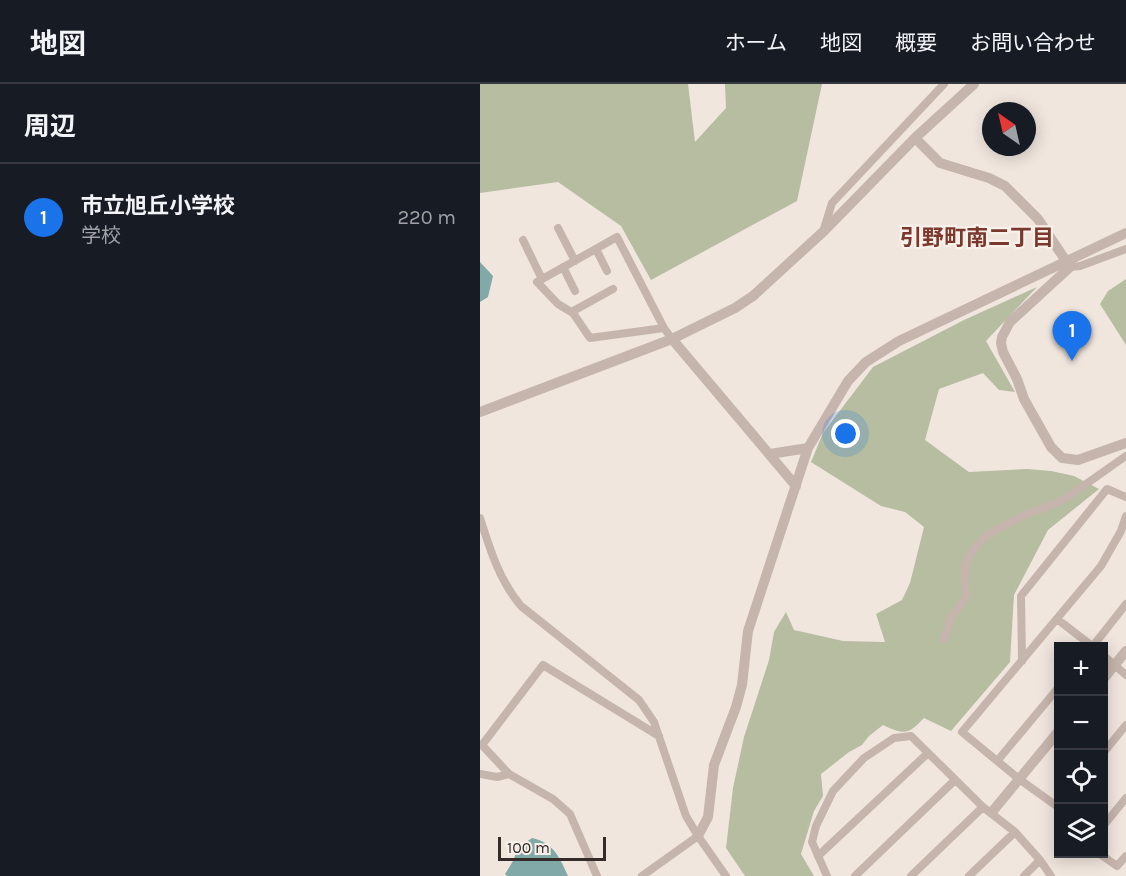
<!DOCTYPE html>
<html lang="ja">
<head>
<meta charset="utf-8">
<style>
  :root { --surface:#171b24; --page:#20242c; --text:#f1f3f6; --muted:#9ea1a6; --line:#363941; --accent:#1a73e8 }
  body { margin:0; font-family:Karla,"Noto Sans JP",sans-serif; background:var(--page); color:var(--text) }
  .controls { position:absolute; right:18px; bottom:18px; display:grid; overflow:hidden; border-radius:0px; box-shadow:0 3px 15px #0003 }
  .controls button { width:54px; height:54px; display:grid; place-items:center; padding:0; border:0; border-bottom:2px solid var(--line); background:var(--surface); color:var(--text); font:30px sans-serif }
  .compass { position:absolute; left:502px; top:18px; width:54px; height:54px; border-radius:50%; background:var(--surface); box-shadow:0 3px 15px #0003; rotate:326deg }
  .scale { position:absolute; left:18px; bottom:15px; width:108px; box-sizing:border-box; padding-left:6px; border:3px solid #352c2a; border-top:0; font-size:16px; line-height:21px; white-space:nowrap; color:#352c2a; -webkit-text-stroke:4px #f8f0ea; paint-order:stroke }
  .you { position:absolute; left:366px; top:350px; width:21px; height:21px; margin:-15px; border:4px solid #fff; border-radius:50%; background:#1a73e8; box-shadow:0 0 0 9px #1a73e833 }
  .badge { display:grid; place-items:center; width:39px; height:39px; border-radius:50%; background:var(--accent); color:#fff; font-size:20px; font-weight:700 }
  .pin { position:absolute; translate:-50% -50px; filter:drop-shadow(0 2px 3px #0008) }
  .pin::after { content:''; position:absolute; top:32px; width:21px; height:18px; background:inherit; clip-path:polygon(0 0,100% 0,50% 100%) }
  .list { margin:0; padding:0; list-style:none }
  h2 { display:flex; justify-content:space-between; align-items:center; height:78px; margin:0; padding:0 24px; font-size:26px }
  h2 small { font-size:20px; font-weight:400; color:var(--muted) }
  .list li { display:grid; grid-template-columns:39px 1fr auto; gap:18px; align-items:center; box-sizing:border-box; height:108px; padding:0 24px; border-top:2px solid var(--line) }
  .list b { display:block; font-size:22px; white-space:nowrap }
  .list p { margin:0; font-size:20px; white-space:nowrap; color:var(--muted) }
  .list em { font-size:20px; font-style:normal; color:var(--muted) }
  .icon { flex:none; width:33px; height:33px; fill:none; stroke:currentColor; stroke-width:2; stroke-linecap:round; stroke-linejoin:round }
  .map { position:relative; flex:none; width:646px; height:792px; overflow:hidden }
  header { display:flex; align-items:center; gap:36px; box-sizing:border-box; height:84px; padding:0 30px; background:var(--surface); border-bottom:2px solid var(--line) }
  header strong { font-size:28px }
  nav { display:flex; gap:33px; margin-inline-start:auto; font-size:21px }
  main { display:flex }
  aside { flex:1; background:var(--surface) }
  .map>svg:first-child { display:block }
</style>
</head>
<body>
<header>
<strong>地図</strong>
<nav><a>ホーム</a><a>地図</a><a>概要</a><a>お問い合わせ</a></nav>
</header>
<main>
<aside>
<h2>周辺<small></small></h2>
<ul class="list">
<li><span class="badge">1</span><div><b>市立旭丘小学校</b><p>学校</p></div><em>220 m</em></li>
</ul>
</aside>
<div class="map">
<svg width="646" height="792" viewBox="0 0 646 792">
  <rect width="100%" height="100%" fill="#f0e6de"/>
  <path fill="#b6bda0" d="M 0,0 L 208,0 L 215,58 L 246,24 L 245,0 L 342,0 L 317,117 L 171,196 L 141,142 L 78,98 L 0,109 Z
    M 646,195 L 646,261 L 620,220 L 628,207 Z
    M 557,203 L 506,257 L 535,308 L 519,306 L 503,289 L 459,305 L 445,356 L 489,388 L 547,385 L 571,387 L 594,392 L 619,405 L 568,446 L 534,511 L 530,578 L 471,647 L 444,634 C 428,651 424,651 403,641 L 389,652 L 382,661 L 369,668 L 341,690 L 343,712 L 334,727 L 321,770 L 334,792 L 265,792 L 246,764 L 253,704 L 264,653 L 289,576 L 294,548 L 306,528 L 314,546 L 363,557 L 405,558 L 396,530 L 422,516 L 430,499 L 444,443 L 425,428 L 401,422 L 331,378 L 343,349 L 393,283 L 484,236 Z"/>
  <path fill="#81a9a7" d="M 0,178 L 13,192 L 8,213 L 0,218 Z
    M 52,754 C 73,758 80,774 88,792 L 27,792 L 25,790 L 33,777 L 38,764 Z"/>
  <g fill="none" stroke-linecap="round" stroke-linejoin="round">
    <path stroke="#c6b5ac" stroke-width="8" d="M 78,144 L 95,177
      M 344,145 L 352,119 L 464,0
      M 43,156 L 62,195
      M 116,165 L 127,187
      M 83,183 L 95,207
      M 590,183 L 600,182 L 646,165
      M 93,229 L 95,226 L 133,205
      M 184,244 L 110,254 L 93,229 L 78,220 L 57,198 L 137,153 L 184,244 L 192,255
      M 0,434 C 10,465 19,496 41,522 L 159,616 L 174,638 L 206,732 L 218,752
      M 577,535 L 612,562
      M 464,555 L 471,534 L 487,512 C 474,466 509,447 545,431 C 557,426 569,423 580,417 C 603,403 624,387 646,372
      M 613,562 L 646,520
      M 624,572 L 646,591
      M 542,577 L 541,512 L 627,405 L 646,413
      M 624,668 L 646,641
      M 518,676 L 578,604
      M 0,690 L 17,693 L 29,690
      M 578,723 L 539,695 L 482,648 L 621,482 L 641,447 L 646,432
      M 624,741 L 646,714
      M 620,770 L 637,782 L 646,772
      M 338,772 L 448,669
      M 117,792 L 90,730 L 73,715 L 29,690 L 2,661 L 63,581 L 179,652
      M 162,792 L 218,752 L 246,792
      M 347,792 L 332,758 L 336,742 L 353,707 L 384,674 L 414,654 L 431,652 L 503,723 L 535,748 L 560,776 L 571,792
      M 375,792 L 475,696
      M 431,792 L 503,723
      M 489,792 L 535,748
      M 544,792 L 560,776"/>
    <path stroke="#c6b5ac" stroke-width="10" d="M 435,54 L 460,79 L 509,94 L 525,102 L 558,135 L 590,183 L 530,238 L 522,253 L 521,259 L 523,268 L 537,295 L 544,315 L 571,363 L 582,374 L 598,376 L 646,359
      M 192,255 L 316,402
      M 0,328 L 192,255 L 255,224 L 273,212 L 344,147 L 435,54 L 494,0
      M 290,370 L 328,364
      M 624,594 L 646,567
      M 512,728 L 578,648
      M 218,752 L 228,733 L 234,681 L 256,623 L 262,601 L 268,547 L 328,364 L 368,297 L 386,278 L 419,257 L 646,149"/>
  </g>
  <g text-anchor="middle" stroke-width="4.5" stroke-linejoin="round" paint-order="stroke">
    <g font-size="22" font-weight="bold" fill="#7b382c" stroke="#f8f0ea">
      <text x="497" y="161">引野町南二丁目</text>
    </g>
  </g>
</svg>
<div class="controls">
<button>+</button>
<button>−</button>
<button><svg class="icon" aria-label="locate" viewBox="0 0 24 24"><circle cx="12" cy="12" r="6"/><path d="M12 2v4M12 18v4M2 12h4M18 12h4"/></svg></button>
<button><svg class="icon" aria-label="layers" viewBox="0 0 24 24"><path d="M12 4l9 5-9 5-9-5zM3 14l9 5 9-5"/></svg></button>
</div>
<svg class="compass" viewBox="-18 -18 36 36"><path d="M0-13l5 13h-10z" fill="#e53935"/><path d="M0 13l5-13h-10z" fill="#9ea1a6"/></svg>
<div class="scale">100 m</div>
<div class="you"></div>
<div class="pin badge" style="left:592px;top:277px">1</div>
</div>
</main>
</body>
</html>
